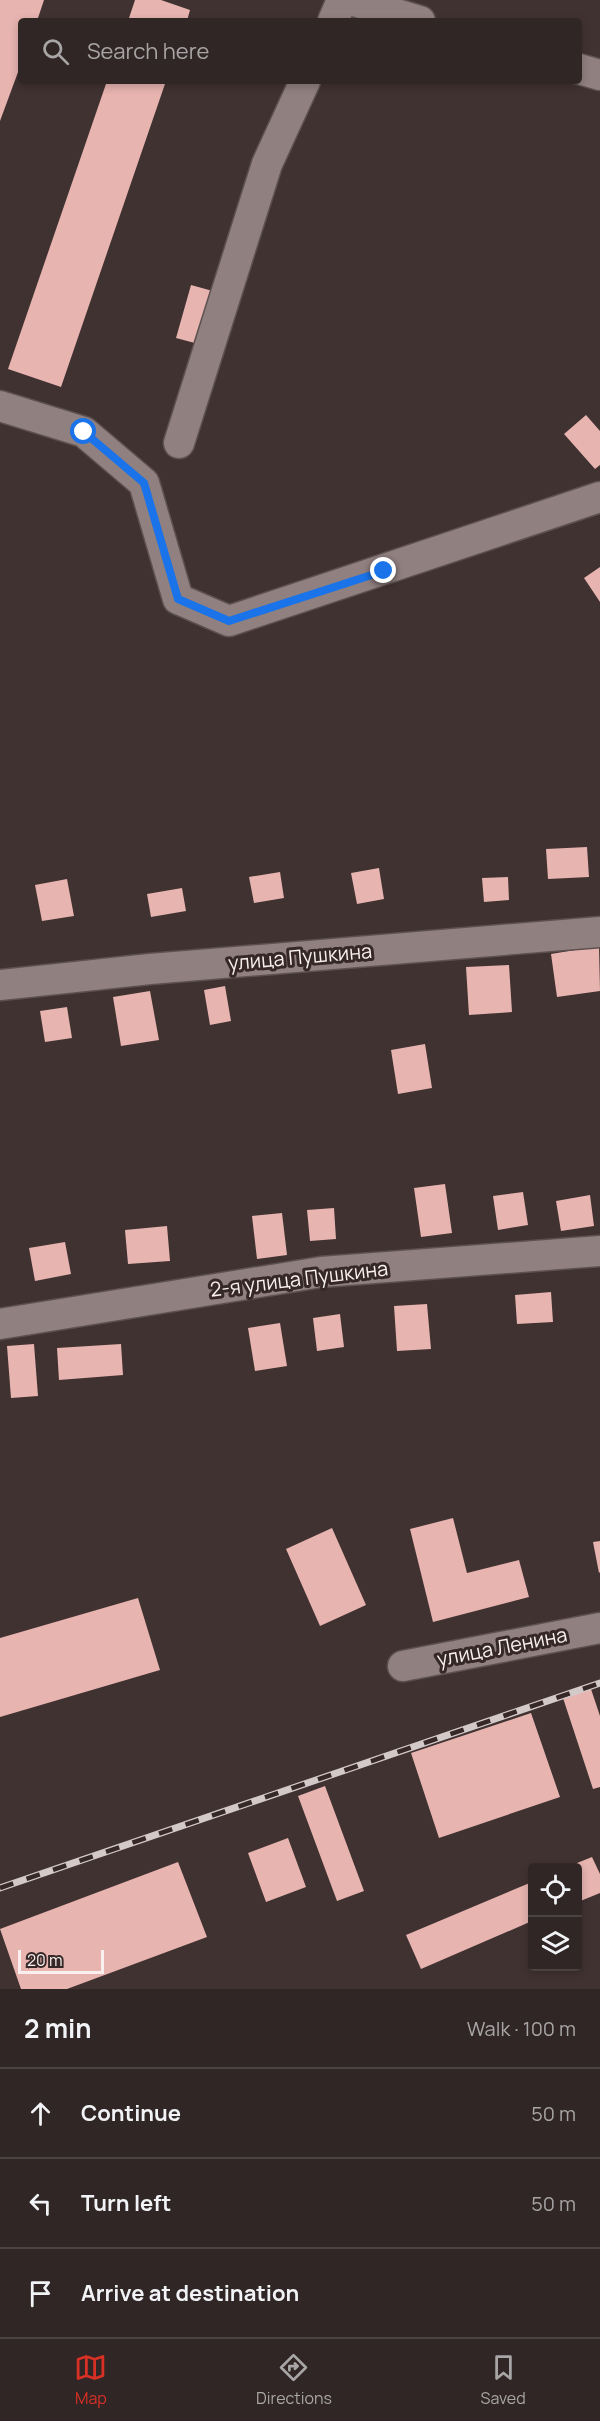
<!DOCTYPE html>
<html lang="en">
<head>
<meta charset="utf-8">
<style>
  :root { --surface:#302625; --page:#3c3232; --text:#f1f3f6; --muted:#a8a5a7; --line:#4b4342; --accent:#d93025 }
  body { margin:0; font-family:Manrope,sans-serif; background:var(--page); color:var(--text) }
  .controls { position:absolute; right:18px; bottom:18px; display:grid; overflow:hidden; border-radius:6px; box-shadow:0 3px 9px #0003 }
  .controls button { width:54px; height:54px; display:grid; place-items:center; padding:0; border:0; border-bottom:2px solid var(--line); background:var(--surface); color:var(--text); font:30px sans-serif }
  .scale { position:absolute; left:18px; bottom:15px; width:86px; box-sizing:border-box; padding-left:6px; border:3px solid #f8efee; border-top:0; font-size:16px; line-height:21px; white-space:nowrap; color:#f8efee; -webkit-text-stroke:4px #352827; paint-order:stroke }
  .stop { position:absolute; width:18px; height:18px; margin:-14px; border:4px solid #1a73e8; border-radius:50%; background:#fff }
  .stop.end { background:#1a73e8; border-color:#fff; box-shadow:0 2px 6px #0008 }
  .list { margin:0; padding:0; list-style:none }
  h2 { display:flex; justify-content:space-between; align-items:center; height:78px; margin:0; padding:0 24px; font-size:26px }
  h2 small { font-size:20px; font-weight:400; color:var(--muted) }
  .list li { display:grid; grid-template-columns:39px 1fr auto; gap:18px; align-items:center; box-sizing:border-box; height:90px; padding:0 24px; border-top:2px solid var(--line) }
  .list b { display:block; font-size:22px; white-space:nowrap }
  .list em { font-size:20px; font-style:normal; color:var(--muted) }
  .icon { flex:none; width:33px; height:33px; fill:none; stroke:currentColor; stroke-width:2; stroke-linecap:round; stroke-linejoin:round }
  .map { position:relative; flex:none; width:600px; height:1989px; overflow:hidden }
  .search { position:absolute; background:var(--surface); box-shadow:0 3px 9px #0003; left:18px; right:18px; top:18px; height:66px; display:flex; align-items:center; gap:15px; box-sizing:border-box; padding:0 21px; border-radius:6px; color:var(--muted); font-size:22px }
  .sheet { height:348px; background:var(--surface) }
  nav { display:flex; justify-content:space-around; align-items:center; box-sizing:border-box; height:84px; border-top:2px solid var(--line); background:var(--surface); font-size:16px; color:var(--muted) }
  nav a { display:grid; justify-items:center; gap:3px }
  nav .on { color:var(--accent) }
  .map>svg:first-child { display:block }
</style>
</head>
<body>
<div class="map">
<svg width="600" height="1989" viewBox="0 0 600 1989">
  <rect width="100%" height="100%" fill="#403231"/>
  <path fill="#e7b4b0" d="M 0,0 L 44,0 L 37,21 L 21,21 L 21,64 L 0,121 Z
    M 135,0 L 161,0 L 190,10 L 187,21 L 128,21 Z
    M 107,81 L 166,81 L 61,387 L 8,369 Z
    M 191,285 L 220,293 L 206,346 L 176,338 Z
    M 586,415 L 600,431 L 600,465 L 595,469 L 564,434 Z
    M 600,567 L 600,602 L 584,578 Z
    M 587,847 L 589,877 L 548,879 L 546,849 Z
    M 379,868 L 384,899 L 357,904 L 351,873 Z
    M 280,872 L 284,898 L 254,903 L 249,877 Z
    M 508,877 L 509,900 L 484,902 L 482,878 Z
    M 67,879 L 74,916 L 42,921 L 35,885 Z
    M 182,888 L 186,911 L 151,917 L 147,894 Z
    M 599,946 L 600,991 L 557,997 L 551,954 Z
    M 509,965 L 512,1012 L 469,1015 L 466,967 Z
    M 225,986 L 231,1021 L 210,1025 L 204,990 Z
    M 150,991 L 159,1040 L 121,1046 L 113,997 Z
    M 67,1007 L 72,1038 L 45,1042 L 40,1011 Z
    M 425,1044 L 432,1088 L 398,1094 L 391,1050 Z
    M 445,1184 L 452,1233 L 421,1237 L 414,1188 Z
    M 523,1192 L 528,1225 L 498,1230 L 493,1196 Z
    M 590,1195 L 594,1226 L 561,1231 L 556,1201 Z
    M 334,1208 L 336,1239 L 310,1241 L 307,1210 Z
    M 282,1213 L 287,1255 L 257,1259 L 252,1216 Z
    M 167,1226 L 170,1261 L 128,1264 L 125,1230 Z
    M 65,1242 L 71,1274 L 35,1281 L 29,1248 Z
    M 551,1292 L 553,1322 L 517,1324 L 515,1295 Z
    M 427,1304 L 431,1349 L 397,1351 L 394,1306 Z
    M 340,1314 L 344,1347 L 317,1351 L 313,1318 Z
    M 280,1323 L 287,1366 L 255,1371 L 248,1328 Z
    M 34,1344 L 38,1396 L 11,1398 L 7,1346 Z
    M 121,1344 L 123,1375 L 59,1380 L 57,1348 Z
    M 453,1518 L 467,1573 L 519,1560 L 529,1597 L 433,1622 L 410,1529 Z
    M 332,1528 L 366,1605 L 320,1626 L 286,1549 Z
    M 600,1541 L 600,1572 L 599,1573 L 593,1542 Z
    M 138,1598 L 160,1670 L 0,1717 L 0,1638 Z
    M 591,1689 L 600,1716 L 600,1787 L 593,1789 L 563,1698 Z
    M 531,1713 L 560,1797 L 439,1838 L 411,1753 Z
    M 325,1786 L 364,1891 L 337,1901 L 298,1796 Z
    M 288,1838 L 306,1887 L 266,1902 L 248,1853 Z
    M 592,1857 L 600,1874 L 600,1893 L 578,1902 L 578,1868 L 567,1867 Z
    M 178,1862 L 207,1937 L 67,1989 L 21,1989 L 0,1929 Z
    M 532,1882 L 532,1921 L 421,1969 L 406,1935 Z"/>
  <g fill="none" stroke-linecap="round" stroke-linejoin="round">
    <defs>
      <path id="minor" d="M 350,0 L 420,21
        M 333,21 L 342,0
        M 579,69 L 600,75
        M 0,406 L 84,432 L 144,483 L 178,599 L 229,621 L 600,497
        M 179,443 L 267,164 L 305,81
        M 0,985 L 150,969 L 600,932
        M 0,1324 L 321,1272 L 600,1251
        M 403,1666 L 600,1628"/>
    </defs>
    <use href="#minor" stroke="#5d5150" stroke-width="33"/>
    <use href="#minor" stroke="#90807f" stroke-width="30"/>
    <defs>
      <path id="rail" d="M 0,1888 L 600,1683"/>
    </defs>
    <use href="#rail" stroke="#d3c9c8" stroke-width="7"/>
    <use href="#rail" stroke="#352827" stroke-width="4.5" stroke-dasharray="14" stroke-linecap="butt"/>
  </g>
  <g fill="none" stroke-linecap="round" stroke-linejoin="round">
    <path stroke="#1a73e8" stroke-width="8" d="M 84,432 L 144,483 L 178,599 L 229,621 L 384,571"/>
  </g>
  <g text-anchor="middle" stroke-width="6" stroke-linejoin="round" paint-order="stroke">
    <g font-size="20" fill="#f8efee" stroke="#352827">
      <text transform="translate(300 957) rotate(-5)" y="7">улица Пушкина</text>
      <text transform="translate(299 1279) rotate(-7)" y="7">2-я улица Пушкина</text>
      <text transform="translate(502 1647) rotate(-11)" y="7">улица Ленина</text>
    </g>
  </g>
</svg>
<div class="controls">
<button><svg class="icon" aria-label="locate" viewBox="0 0 24 24"><circle cx="12" cy="12" r="6"/><path d="M12 2v4M12 18v4M2 12h4M18 12h4"/></svg></button>
<button><svg class="icon" aria-label="layers" viewBox="0 0 24 24"><path d="M12 4l9 5-9 5-9-5zM3 14l9 5 9-5"/></svg></button>
</div>
<div class="scale">20 m</div>
<div class="stop" style="left:84px;top:432px"></div>
<div class="stop end" style="left:384px;top:571px"></div>
<div class="search"><svg class="icon" aria-label="search" viewBox="0 0 24 24"><circle cx="10" cy="10" r="6"/><path d="M15 15l6 6"/></svg>Search here</div>
</div>
<section class="sheet">
<h2>2 min<small>Walk · 100 m</small></h2>
<ul class="list">
<li><svg class="icon" aria-label="ahead" viewBox="0 0 24 24"><path d="M12 20V5M6 11l6-6 6 6"/></svg><div><b>Continue</b></div><em>50 m</em></li>
<li><svg class="icon" aria-label="left" viewBox="0 0 24 24"><path d="M17 20v-9H6M10 6l-5 5 5 5"/></svg><div><b>Turn left</b></div><em>50 m</em></li>
<li><svg class="icon" aria-label="arrive" viewBox="0 0 24 24"><path d="M6 21V4h12l-3 4 3 4H6"/></svg><div><b>Arrive at destination</b></div></li>
</ul>
</section>
<nav>
<a class="on"><svg class="icon" aria-label="map" viewBox="0 0 24 24"><path d="M3 6l6-2 6 2 6-2v14l-6 2-6-2-6 2zM9 4v14M15 6v14"/></svg>Map</a>
<a><svg class="icon" aria-label="directions" viewBox="0 0 24 24"><path d="M12 3l9 9-9 9-9-9zM9 14v-3h6M13 9l2 2-2 2"/></svg>Directions</a>
<a><svg class="icon" aria-label="saved" viewBox="0 0 24 24"><path d="M7 4h10v16l-5-4-5 4z"/></svg>Saved</a>
</nav>
</body>
</html>
